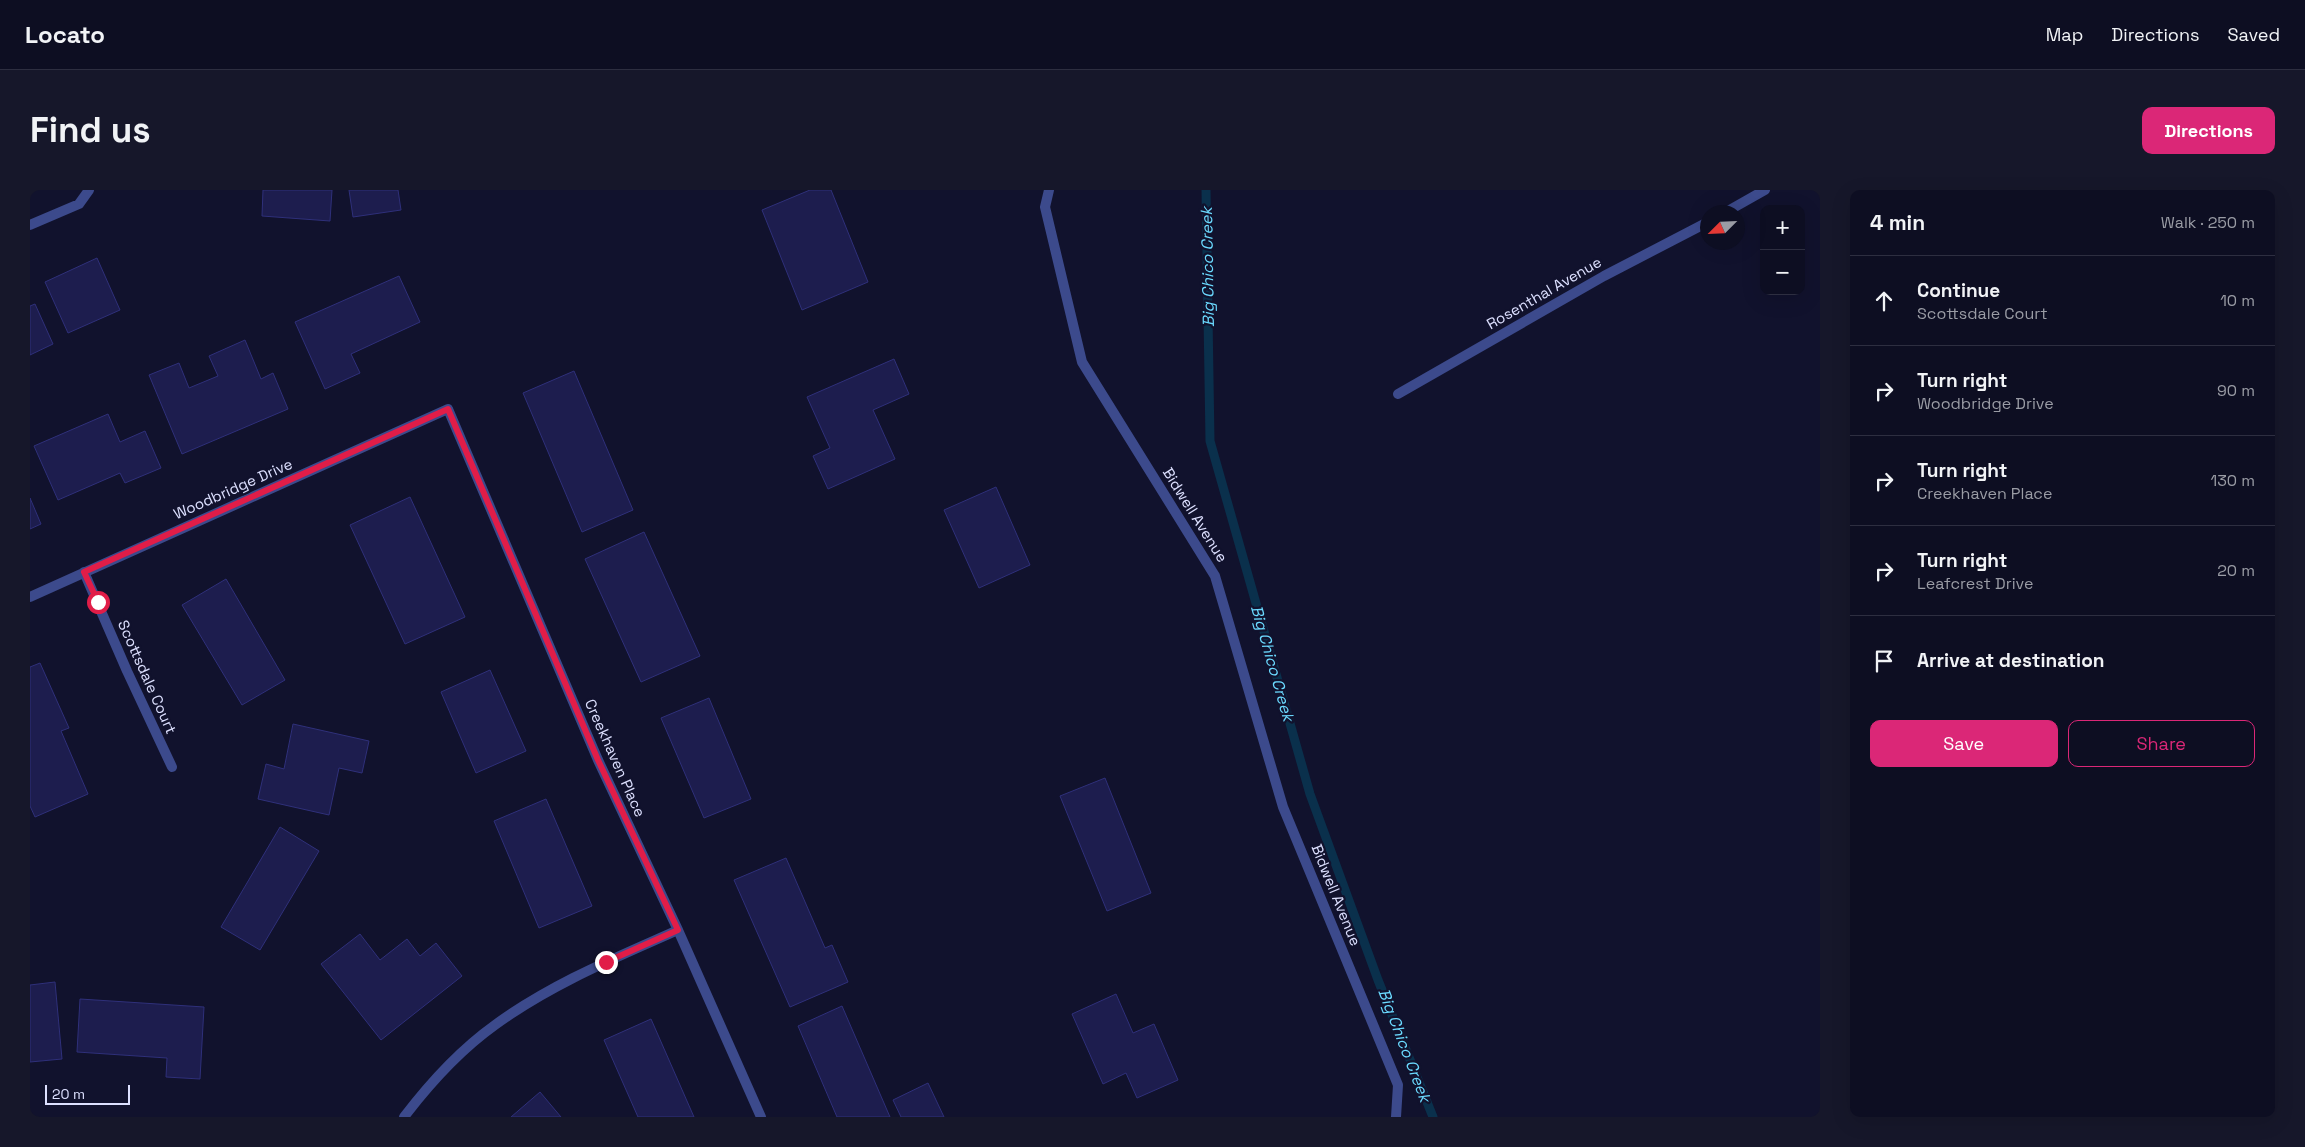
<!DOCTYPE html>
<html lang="en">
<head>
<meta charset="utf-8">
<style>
  :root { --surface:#0d0e22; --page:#16172a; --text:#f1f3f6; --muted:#9a9ca5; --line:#2d2e40; --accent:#db2777 }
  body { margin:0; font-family:"Space Grotesk",sans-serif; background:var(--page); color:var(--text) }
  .controls { position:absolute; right:15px; top:15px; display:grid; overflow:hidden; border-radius:10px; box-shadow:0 5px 20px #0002 }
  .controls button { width:45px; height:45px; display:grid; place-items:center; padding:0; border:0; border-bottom:1px solid var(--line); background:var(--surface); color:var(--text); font:25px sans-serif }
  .compass { position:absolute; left:1670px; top:15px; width:45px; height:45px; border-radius:50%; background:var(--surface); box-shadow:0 5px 20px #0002; rotate:246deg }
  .scale { position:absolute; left:15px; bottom:12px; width:85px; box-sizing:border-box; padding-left:5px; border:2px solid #dde0ff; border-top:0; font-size:14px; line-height:18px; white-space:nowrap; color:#dde0ff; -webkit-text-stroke:4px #11122d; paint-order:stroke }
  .stop { position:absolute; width:15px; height:15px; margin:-11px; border:4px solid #e11d48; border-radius:50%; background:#fff }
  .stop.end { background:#e11d48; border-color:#fff; box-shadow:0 1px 5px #0008 }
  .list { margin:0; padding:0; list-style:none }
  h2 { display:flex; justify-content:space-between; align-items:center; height:65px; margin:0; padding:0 20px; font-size:21px }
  h2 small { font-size:16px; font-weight:400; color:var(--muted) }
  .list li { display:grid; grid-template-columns:32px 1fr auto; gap:15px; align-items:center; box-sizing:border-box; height:90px; padding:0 20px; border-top:1px solid var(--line) }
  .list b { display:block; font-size:19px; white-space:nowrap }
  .list p { margin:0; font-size:16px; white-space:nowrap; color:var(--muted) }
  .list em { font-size:16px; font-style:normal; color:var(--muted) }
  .actions { display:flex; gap:10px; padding:15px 20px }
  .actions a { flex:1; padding:11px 0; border:1px solid var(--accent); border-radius:10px; text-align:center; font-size:18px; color:var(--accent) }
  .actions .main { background:var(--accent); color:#fff }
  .icon { flex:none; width:28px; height:28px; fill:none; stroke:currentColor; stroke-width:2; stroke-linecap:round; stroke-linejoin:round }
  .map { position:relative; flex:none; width:1790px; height:927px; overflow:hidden; border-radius:10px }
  header { display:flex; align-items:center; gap:30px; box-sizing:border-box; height:70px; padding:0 25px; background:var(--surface); border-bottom:1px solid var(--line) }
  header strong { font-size:24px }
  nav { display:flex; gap:28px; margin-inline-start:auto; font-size:18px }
  .intro { display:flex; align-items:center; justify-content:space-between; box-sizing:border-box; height:120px; padding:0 30px }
  h1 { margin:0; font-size:35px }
  .button { padding:12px 22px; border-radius:10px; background:var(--accent); color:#fff; font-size:18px; font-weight:700 }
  main { display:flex; gap:30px; padding:0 30px }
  aside { flex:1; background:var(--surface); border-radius:10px; box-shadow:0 5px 20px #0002 }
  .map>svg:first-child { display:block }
</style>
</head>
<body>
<header>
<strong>Locato</strong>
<nav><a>Map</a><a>Directions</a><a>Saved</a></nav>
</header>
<div class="intro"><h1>Find us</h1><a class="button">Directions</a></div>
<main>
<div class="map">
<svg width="1790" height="927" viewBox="0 0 1790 927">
  <rect width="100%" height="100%" fill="#11122d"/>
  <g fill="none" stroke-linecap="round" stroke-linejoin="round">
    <path stroke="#0a304c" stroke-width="9" d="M 1176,0 L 1180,251 L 1280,604 L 1348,790 L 1403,927"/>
  </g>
  <path fill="#1d1d4e" stroke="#2f307a" d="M 233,0 L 302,0 L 300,31 L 232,26 Z
    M 319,0 L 368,0 L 371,20 L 323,27 Z
    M 780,0 L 801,0 L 838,92 L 772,120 L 732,20 Z
    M 67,68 L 90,120 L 38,143 L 15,92 Z
    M 369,86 L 390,132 L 321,164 L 330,183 L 295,199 L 265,132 Z
    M 5,114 L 23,154 L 0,165 L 0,116 Z
    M 215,150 L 231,189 L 243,183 L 258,219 L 152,264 L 119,185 L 149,173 L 159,198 L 188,186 L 179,166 Z
    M 864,169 L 879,204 L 843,220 L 865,269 L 798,299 L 783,266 L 800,258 L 777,207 Z
    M 544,181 L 603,320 L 552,342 L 493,203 Z
    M 78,224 L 90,252 L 115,241 L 131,278 L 95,293 L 90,283 L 28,310 L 4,256 Z
    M 966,297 L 1000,375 L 949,398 L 914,320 Z
    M 380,307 L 435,427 L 375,454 L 320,335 Z
    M 0,308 L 11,334 L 0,339 Z
    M 614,342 L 670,466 L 611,492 L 555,369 Z
    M 196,389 L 255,490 L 212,515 L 152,415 Z
    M 10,473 L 39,538 L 31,541 L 58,604 L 5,627 L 0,616 L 0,477 Z
    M 460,480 L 496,561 L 446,583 L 411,502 Z
    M 679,508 L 721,609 L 674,628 L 631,528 Z
    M 263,534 L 339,551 L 332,583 L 309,578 L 299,625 L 228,609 L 236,574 L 254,579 Z
    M 1075,588 L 1121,703 L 1077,721 L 1030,606 Z
    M 516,609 L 562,716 L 509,738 L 464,631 Z
    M 250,637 L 289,661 L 230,760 L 191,737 Z
    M 756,668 L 795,758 L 802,755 L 818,792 L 760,817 L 704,690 Z
    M 330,744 L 350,770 L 377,749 L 390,766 L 406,753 L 432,786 L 351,850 L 291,774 Z
    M 25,792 L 32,869 L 0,872 L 0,795 Z
    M 1086,804 L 1103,843 L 1124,834 L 1148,890 L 1107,908 L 1096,883 L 1073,894 L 1042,824 Z
    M 50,809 L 174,817 L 170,889 L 136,887 L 137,868 L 47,862 Z
    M 812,816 L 860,927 L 807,927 L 768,836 Z
    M 621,829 L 664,927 L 608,927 L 574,850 Z
    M 898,893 L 914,927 L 871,927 L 863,910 Z
    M 510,902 L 531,927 L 481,927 Z"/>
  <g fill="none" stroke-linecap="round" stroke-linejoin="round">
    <path stroke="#3c4a8c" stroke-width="10" d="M 1019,0 L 1015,17 L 1052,172 L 1185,386 L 1253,617 L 1368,895 L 1366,927
      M 1696,22 L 1735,0
      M 0,35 L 49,14 L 59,0
      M 1368,204 L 1574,86 L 1678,32
      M 54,382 L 97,481 L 142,577
      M 0,407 L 418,219 L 568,570 L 648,740 L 731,927
      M 374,927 C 400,893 430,860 465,835 C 521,794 585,768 648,740"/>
  </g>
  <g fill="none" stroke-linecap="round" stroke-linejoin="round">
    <path stroke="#e11d48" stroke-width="6" d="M 68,412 L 54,382 L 418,219 L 568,570 L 648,740 L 576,772"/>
  </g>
  <g text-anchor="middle" stroke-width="4.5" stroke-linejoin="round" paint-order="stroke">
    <g font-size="15" fill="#dde0ff" stroke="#11122d">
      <text transform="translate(1514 103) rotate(-30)" y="5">Rosenthal Avenue</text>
      <text transform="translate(203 299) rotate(-24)" y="5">Woodbridge Drive</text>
      <text transform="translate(1165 325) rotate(58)" y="5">Bidwell Avenue</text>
      <text transform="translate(117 487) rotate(66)" y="5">Scottsdale Court</text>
      <text transform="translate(585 568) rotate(66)" y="5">Creekhaven Place</text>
      <text transform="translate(1306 705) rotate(68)" y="5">Bidwell Avenue</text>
    </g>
    <g font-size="16" font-style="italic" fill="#6bdaff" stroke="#11122d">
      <text transform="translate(1177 77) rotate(-91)" y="6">Big Chico Creek</text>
      <text transform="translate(1243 473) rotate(74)" y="6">Big Chico Creek</text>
      <text transform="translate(1375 855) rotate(69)" y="6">Big Chico Creek</text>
    </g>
  </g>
</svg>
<div class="controls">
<button>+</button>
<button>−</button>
</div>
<svg class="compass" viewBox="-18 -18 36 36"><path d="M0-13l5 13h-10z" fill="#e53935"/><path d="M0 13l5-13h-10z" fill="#9a9ca5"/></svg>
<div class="scale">20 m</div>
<div class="stop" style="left:68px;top:412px"></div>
<div class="stop end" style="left:576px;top:772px"></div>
</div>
<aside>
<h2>4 min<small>Walk · 250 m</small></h2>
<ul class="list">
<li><svg class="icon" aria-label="ahead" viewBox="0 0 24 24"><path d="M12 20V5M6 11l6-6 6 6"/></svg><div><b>Continue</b><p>Scottsdale Court</p></div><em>10 m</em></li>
<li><svg class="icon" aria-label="right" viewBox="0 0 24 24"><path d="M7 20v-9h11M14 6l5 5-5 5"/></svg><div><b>Turn right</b><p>Woodbridge Drive</p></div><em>90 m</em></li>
<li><svg class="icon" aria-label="right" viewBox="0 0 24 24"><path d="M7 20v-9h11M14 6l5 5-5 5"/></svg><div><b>Turn right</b><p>Creekhaven Place</p></div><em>130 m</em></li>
<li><svg class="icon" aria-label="right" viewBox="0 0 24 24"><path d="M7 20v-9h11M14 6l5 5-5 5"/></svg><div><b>Turn right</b><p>Leafcrest Drive</p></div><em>20 m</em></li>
<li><svg class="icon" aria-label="arrive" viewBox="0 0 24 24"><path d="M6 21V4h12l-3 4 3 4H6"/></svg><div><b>Arrive at destination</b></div></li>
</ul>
<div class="actions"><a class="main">Save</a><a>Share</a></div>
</aside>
</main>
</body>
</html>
